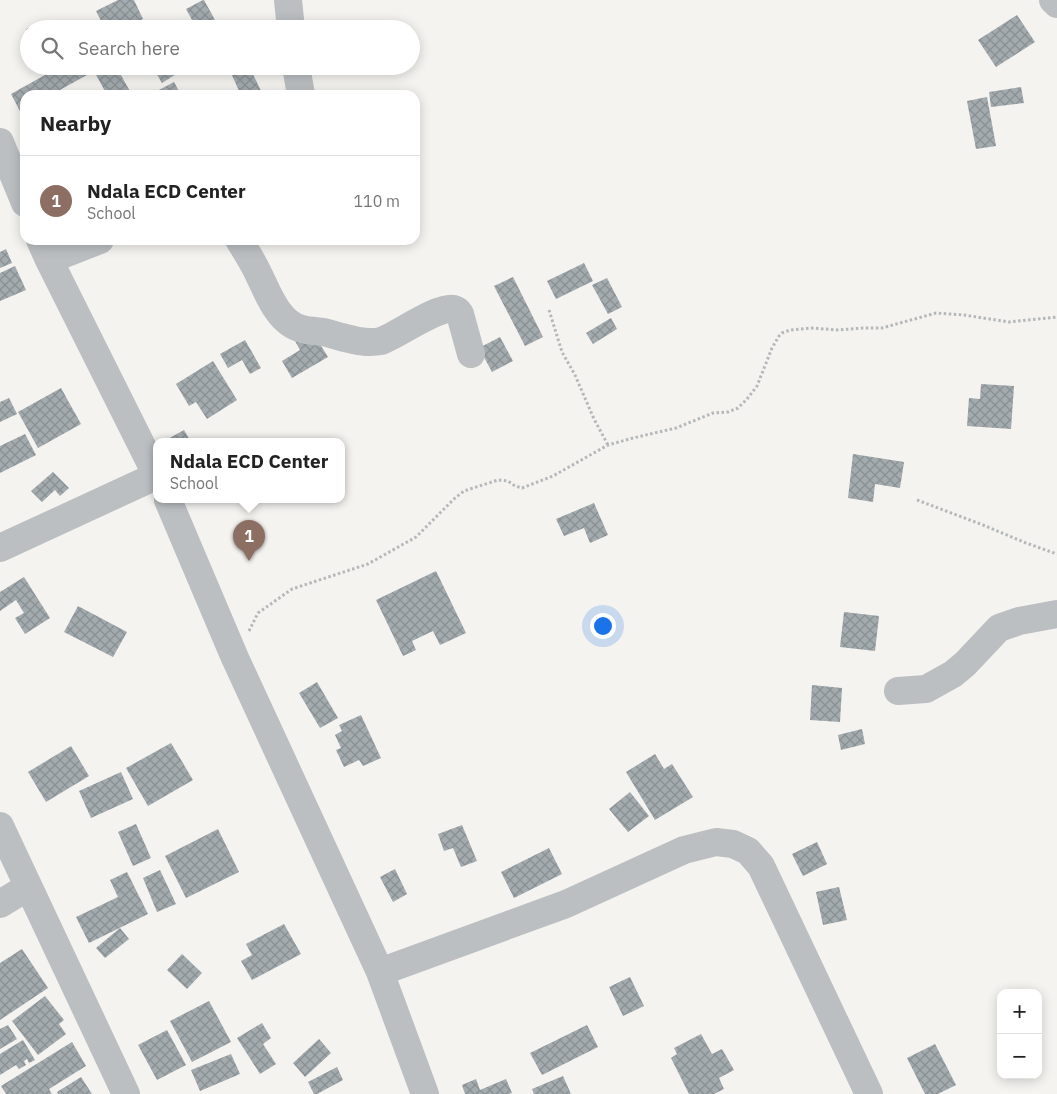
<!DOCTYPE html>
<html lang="en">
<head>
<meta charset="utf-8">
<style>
  :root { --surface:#fff; --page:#f2f2f2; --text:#222; --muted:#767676; --line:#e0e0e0; --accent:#d24632 }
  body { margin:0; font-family:"IBM Plex Sans",sans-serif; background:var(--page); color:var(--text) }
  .controls { position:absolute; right:15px; bottom:15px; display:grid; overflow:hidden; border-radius:10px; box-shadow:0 2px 12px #0003 }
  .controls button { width:45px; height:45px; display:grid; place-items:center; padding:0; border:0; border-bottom:1px solid var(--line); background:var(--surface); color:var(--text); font:25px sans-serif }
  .you { position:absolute; left:602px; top:625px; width:18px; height:18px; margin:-12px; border:4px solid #fff; border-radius:50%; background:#1a73e8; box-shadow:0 0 0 8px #1a73e833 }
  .badge { display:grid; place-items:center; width:32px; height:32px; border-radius:50%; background:var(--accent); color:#fff; font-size:16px; font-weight:700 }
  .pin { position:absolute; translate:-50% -41px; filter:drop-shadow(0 1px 2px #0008) }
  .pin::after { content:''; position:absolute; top:26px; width:18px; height:15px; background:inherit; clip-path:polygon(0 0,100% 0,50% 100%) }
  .popup { position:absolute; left:153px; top:438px; width:192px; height:65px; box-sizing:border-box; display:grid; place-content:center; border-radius:10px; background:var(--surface); filter:drop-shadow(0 1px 4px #0005); font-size:16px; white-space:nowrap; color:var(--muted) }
  .popup b { font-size:19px; color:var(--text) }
  .popup::after { content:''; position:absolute; left:50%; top:100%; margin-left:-10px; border:10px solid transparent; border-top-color:var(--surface) }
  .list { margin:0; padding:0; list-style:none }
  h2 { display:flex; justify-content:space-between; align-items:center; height:65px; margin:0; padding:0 20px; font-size:21px }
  h2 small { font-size:16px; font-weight:400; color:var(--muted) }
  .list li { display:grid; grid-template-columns:32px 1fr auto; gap:15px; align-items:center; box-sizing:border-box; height:90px; padding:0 20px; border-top:1px solid var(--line) }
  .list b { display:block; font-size:19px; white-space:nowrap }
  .list p { margin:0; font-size:16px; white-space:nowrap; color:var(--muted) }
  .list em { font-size:16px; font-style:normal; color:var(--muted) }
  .icon { flex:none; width:28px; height:28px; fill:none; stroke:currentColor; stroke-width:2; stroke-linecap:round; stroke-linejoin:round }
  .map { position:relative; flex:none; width:1057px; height:1094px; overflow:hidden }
  .search { position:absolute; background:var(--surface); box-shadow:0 2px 12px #0003; left:20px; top:20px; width:400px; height:55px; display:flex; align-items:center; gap:12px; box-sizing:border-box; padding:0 18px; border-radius:28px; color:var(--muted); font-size:19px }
  .panel { position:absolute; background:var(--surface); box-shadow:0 2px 12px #0003; left:20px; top:90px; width:400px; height:155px; border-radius:15px }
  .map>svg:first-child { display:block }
</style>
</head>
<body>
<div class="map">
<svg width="1057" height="1094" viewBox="0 0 1057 1094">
  <defs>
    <pattern id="building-cross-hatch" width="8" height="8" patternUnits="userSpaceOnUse" patternTransform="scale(1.25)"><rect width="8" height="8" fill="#a3abaf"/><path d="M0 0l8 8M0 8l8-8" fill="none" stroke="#899094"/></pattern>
  </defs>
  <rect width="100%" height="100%" fill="#f4f3f0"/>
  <path fill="url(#building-cross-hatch)" d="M 118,0 L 134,0 L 143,19 L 123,29 L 105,29 L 96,11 Z
    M 203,0 L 204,0 L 220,29 L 197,29 L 186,9 Z
    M 1017,15 L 1035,42 L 996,67 L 978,40 Z
    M 40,22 L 43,29 L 29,29 L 29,34 L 26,29 Z
    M 170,23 L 174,29 L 161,29 Z
    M 61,66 L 116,66 L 132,95 L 107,95 L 94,71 L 51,95 L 25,95 L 25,113 L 22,115 L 11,94 Z
    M 152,66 L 177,66 L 181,71 L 162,83 Z
    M 241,66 L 249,66 L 263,95 L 241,95 L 230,71 Z
    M 174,82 L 181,95 L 161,95 L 159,90 Z
    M 1021,87 L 1024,103 L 991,107 L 989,92 Z
    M 987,97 L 996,146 L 976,149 L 967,101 Z
    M 6,249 L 12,263 L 0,268 L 0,252 Z
    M 584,263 L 593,281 L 556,299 L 547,281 Z
    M 15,266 L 26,290 L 0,301 L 0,273 Z
    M 513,277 L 543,337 L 525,346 L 494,286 Z
    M 607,278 L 622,307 L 608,314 L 592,285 Z
    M 611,318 L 617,329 L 593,344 L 586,333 Z
    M 312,331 L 328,357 L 292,378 L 282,361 L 300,350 L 295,341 Z
    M 500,337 L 513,361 L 492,372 L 479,348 Z
    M 245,340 L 261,368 L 250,374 L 242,360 L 228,368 L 220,354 Z
    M 213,361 L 237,400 L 207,419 L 196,402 L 189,406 L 176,384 Z
    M 981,384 L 1014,386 L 1011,429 L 967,426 L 969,398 L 980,399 Z
    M 61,388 L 81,424 L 38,448 L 18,412 Z
    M 9,398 L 17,414 L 0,422 L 0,402 Z
    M 184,430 L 191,442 L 167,442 L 166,440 Z
    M 25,434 L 36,455 L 0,473 L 0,446 Z
    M 853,454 L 904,462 L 900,488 L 875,484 L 873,502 L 848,498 Z
    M 53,472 L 69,488 L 60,496 L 55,490 L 42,502 L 31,491 Z
    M 594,503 L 608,535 L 590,543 L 584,528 L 564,536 L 556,519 Z
    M 436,571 L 466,633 L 440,645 L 433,631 L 412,641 L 416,650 L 403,656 L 376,600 Z
    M 24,577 L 50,618 L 25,634 L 15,618 L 24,613 L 16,600 L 0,611 L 0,592 Z
    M 78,606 L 127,632 L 113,657 L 64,632 Z
    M 844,612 L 879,616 L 875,651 L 840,647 Z
    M 317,682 L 338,718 L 320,728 L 299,693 Z
    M 812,685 L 842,688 L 840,722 L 810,720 Z
    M 361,715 L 381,758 L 363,766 L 359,760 L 344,767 L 336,750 L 341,748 L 335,735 L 342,731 L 339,725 Z
    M 862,729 L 865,744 L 841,750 L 838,735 Z
    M 171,743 L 193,780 L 148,806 L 126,768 Z
    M 71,746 L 89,776 L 46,802 L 28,772 Z
    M 655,754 L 664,769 L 672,764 L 693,797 L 655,820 L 626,772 Z
    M 121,772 L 133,799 L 91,818 L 79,791 Z
    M 630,792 L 649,816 L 628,832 L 609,809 Z
    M 136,824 L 151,858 L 133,866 L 118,832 Z
    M 462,825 L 477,861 L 461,867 L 453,848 L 444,851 L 438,834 Z
    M 218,829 L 239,872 L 186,898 L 165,856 Z
    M 817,842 L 827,864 L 803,876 L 792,854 Z
    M 549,848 L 562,874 L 514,898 L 501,872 Z
    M 395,869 L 407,894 L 393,902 L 380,877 Z
    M 160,870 L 176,904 L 157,912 L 143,878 Z
    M 127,872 L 148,914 L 89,943 L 76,917 L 118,897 L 110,880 Z
    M 839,887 L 847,920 L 823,925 L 816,892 Z
    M 284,924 L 301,954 L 252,980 L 241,961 L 252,955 L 246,944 Z
    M 120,928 L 129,939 L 105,958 L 96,948 Z
    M 22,949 L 48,988 L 0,1020 L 0,963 Z
    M 182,954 L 202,973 L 187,989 L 167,970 Z
    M 630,977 L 644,1006 L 623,1016 L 609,987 Z
    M 45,996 L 64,1020 L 59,1024 L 66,1034 L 38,1055 L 12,1021 Z
    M 209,1001 L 231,1042 L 192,1062 L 170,1021 Z
    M 262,1023 L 271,1038 L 263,1044 L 276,1064 L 260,1074 L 237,1038 Z
    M 8,1025 L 17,1039 L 0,1049 L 0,1029 Z
    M 587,1025 L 598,1047 L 542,1075 L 530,1053 Z
    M 167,1030 L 186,1065 L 157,1080 L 138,1045 Z
    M 701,1034 L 712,1054 L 722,1049 L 734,1070 L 719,1078 L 724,1089 L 714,1094 L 689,1094 L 671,1058 L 677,1054 L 674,1048 Z
    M 319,1039 L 331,1053 L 305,1077 L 293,1063 Z
    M 23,1040 L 35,1060 L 29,1063 L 27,1059 L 24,1061 L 26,1065 L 19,1069 L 16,1065 L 0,1075 L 0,1054 Z
    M 72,1042 L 86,1066 L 49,1089 L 52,1094 L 6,1094 L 1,1086 Z
    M 935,1044 L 956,1085 L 938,1094 L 925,1094 L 907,1058 Z
    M 231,1054 L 240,1074 L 200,1091 L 191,1070 Z
    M 337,1067 L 343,1080 L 317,1094 L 314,1094 L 308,1082 Z
    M 563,1076 L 571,1094 L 534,1094 L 532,1089 Z
    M 81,1077 L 92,1094 L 58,1094 L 57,1092 Z
    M 476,1079 L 480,1090 L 506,1079 L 512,1093 L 509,1094 L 465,1094 L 462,1085 Z"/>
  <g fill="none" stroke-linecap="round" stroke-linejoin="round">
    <path stroke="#b5b8ba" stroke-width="3" stroke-dasharray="2.5 2.5" stroke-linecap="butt" d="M 549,310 L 562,352 L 575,375 L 594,419 L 608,445
      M 917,500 L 983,525 L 1026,543 L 1057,554
      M 249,631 L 258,613 L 292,589 L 368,564 L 416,537 L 455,498 L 464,491 L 498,480 L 508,481 L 515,486 L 522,488 L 553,476 L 608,445 L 633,438 L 676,428 L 713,413 L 728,412 L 738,408 L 747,399 L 757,386 L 772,348 L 779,336 L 782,333 L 790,330 L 811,328 L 838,330 L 863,328 L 882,328 L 936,313 L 964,315 L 1009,322 L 1057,317"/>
    <path stroke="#bbbfc2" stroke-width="28" d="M 288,0 L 291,29
      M 1053,0 L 1057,4
      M 296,66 L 301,95
      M 0,142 L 25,203
      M 40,240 L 49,260 L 156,474
      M 239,240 C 246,251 253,262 258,273 C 268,293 278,323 302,329 C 309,331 317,331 324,332 C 338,336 355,342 369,342 C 373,342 377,342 381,341 C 398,335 437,306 454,309 C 458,310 458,311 460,314 L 471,354
      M 49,260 L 100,240
      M 168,500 L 235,658 L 380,972 L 425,1094
      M 0,548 L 156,476
      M 898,691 L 926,689 L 953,674 L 965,664 L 999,628 L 1019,621 L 1057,614
      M 0,826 L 126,1094
      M 0,904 L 28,887
      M 380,972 L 566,904 L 684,850 L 716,842 L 733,844 L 748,851 L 761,866 L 869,1094"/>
  </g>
</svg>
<div class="controls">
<button>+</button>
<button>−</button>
</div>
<div class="you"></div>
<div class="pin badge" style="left:249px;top:561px;background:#8d6e63">1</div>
<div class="popup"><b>Ndala ECD Center</b>School</div>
<div class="search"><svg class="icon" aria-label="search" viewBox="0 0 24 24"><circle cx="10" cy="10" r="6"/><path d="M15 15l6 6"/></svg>Search here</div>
<section class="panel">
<h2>Nearby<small></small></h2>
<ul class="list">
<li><span class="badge" style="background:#8d6e63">1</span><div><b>Ndala ECD Center</b><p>School</p></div><em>110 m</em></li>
</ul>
</section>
</div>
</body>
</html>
